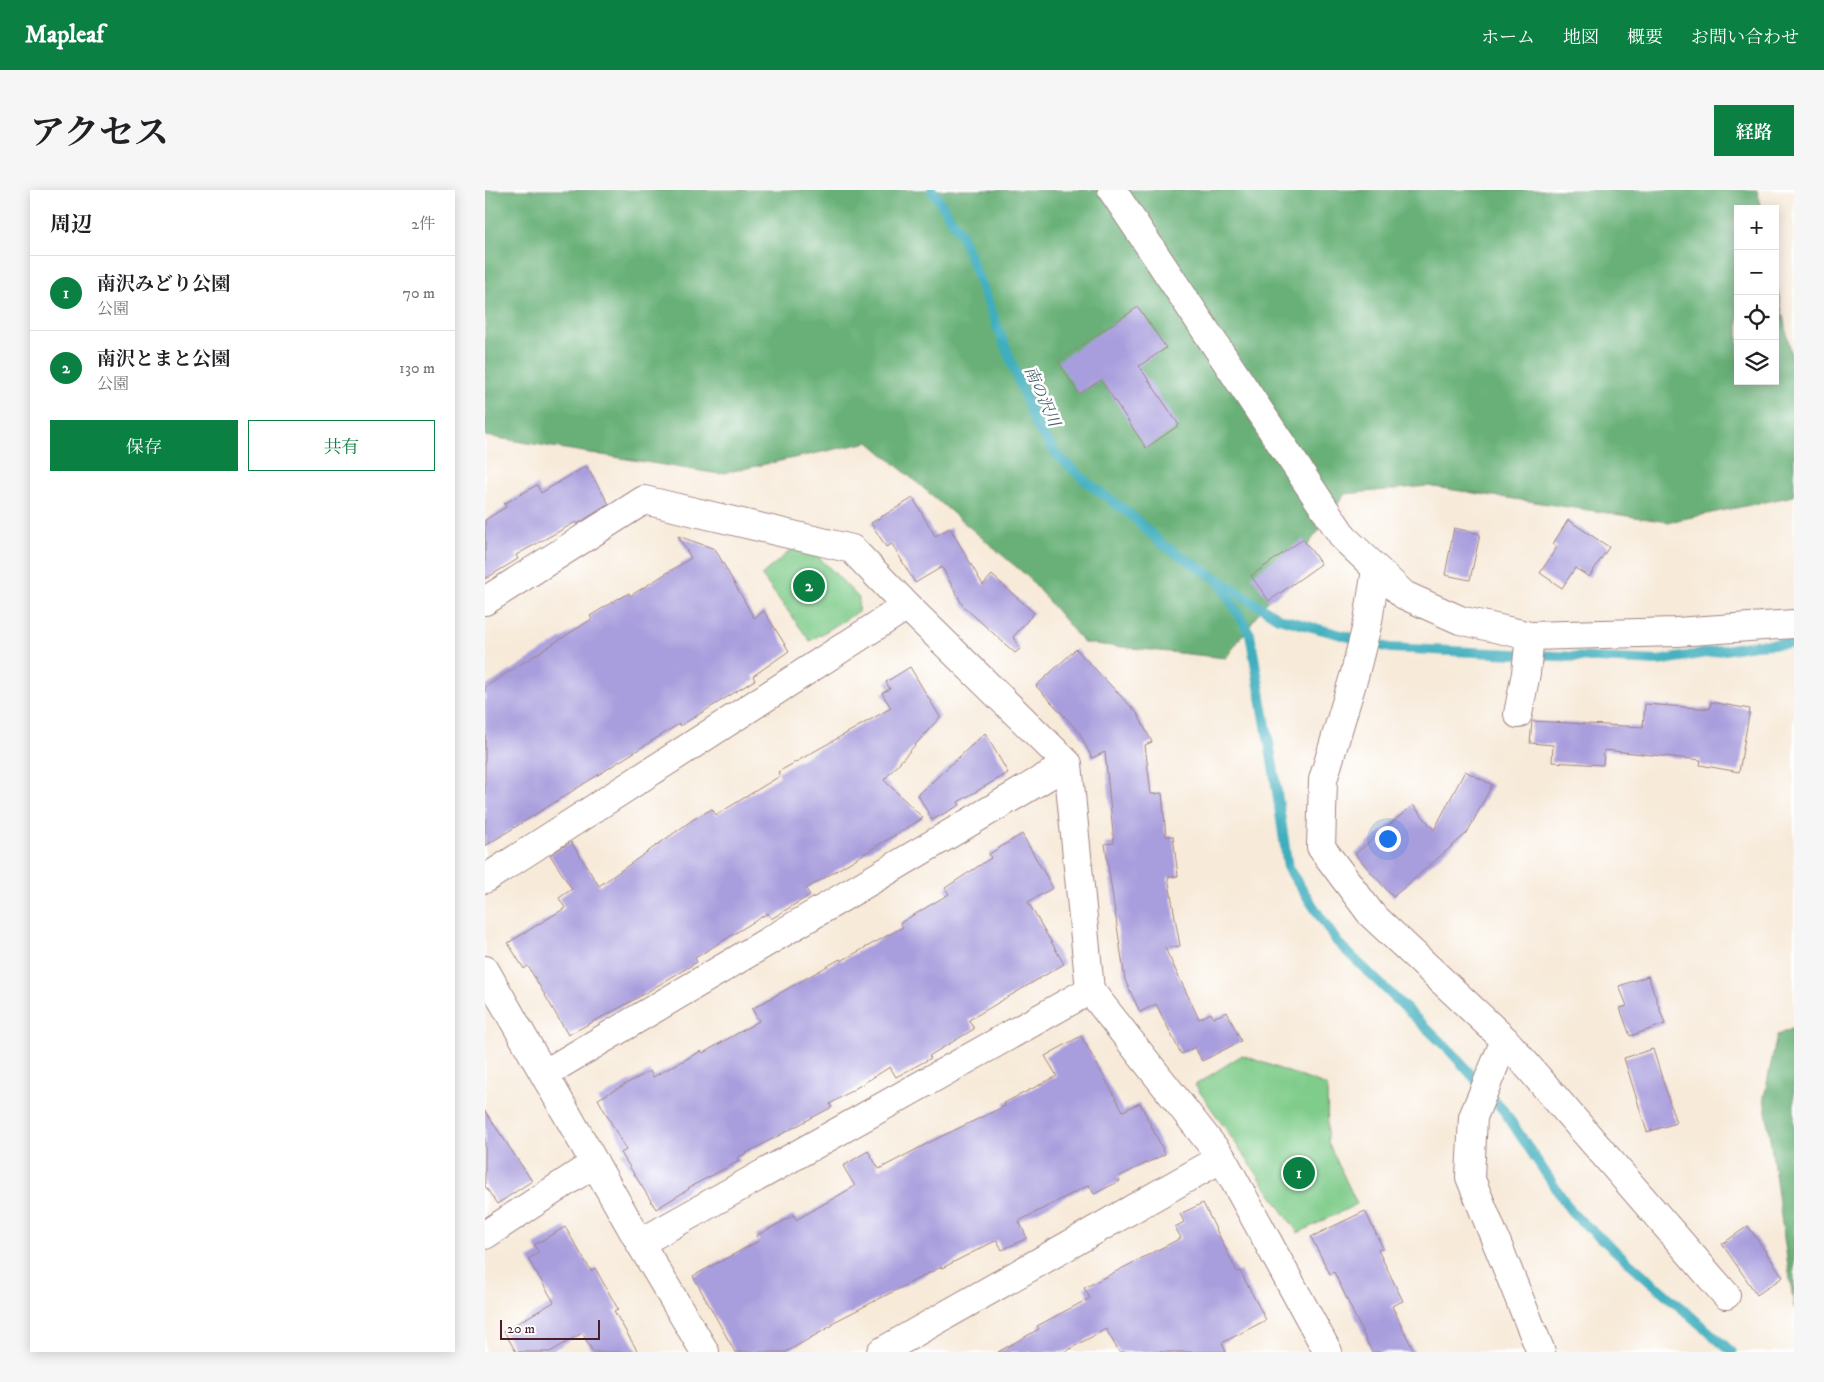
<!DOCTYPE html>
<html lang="ja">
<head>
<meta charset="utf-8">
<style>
  :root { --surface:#fff; --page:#f6f6f6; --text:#202124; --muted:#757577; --line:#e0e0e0; --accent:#0b8043 }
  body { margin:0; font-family:"IM FELL DW Pica","Noto Serif JP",serif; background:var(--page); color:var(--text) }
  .controls { position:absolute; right:15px; top:15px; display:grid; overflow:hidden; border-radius:0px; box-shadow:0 2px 12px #0003 }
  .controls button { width:45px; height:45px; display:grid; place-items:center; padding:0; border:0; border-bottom:1px solid var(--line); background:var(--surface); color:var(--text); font:25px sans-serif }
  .scale { position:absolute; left:15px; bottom:12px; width:100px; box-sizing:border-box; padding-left:5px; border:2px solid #4a1f2b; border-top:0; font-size:14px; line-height:18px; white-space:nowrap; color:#4a1f2b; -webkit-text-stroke:4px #fff; paint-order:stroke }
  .you { position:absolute; left:902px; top:648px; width:18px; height:18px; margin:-12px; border:4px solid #fff; border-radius:50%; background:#1a73e8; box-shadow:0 0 0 8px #1a73e833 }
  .badge { display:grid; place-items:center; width:32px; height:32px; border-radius:50%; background:var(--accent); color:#fff; font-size:16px; font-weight:700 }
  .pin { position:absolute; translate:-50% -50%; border:2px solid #fff; box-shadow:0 1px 5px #0006 }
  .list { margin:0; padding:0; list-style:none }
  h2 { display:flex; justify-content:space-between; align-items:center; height:65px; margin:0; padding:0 20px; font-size:21px }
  h2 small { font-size:16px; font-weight:400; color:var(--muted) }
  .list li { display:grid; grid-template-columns:32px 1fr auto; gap:15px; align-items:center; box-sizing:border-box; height:75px; padding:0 20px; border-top:1px solid var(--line) }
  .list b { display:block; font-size:19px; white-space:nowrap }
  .list p { margin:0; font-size:16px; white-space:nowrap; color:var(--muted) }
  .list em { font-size:16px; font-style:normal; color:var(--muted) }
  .actions { display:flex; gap:10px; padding:15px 20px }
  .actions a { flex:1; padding:11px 0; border:1px solid var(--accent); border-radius:0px; text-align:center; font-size:18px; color:var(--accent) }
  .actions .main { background:var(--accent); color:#fff }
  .icon { flex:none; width:28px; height:28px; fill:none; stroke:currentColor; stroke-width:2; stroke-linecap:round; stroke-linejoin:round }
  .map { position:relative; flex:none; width:1309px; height:1162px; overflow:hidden; border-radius:0px }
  header { display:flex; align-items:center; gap:30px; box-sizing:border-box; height:70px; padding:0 25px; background:var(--accent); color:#fff }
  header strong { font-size:24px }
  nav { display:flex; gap:28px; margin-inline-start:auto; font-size:18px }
  .intro { display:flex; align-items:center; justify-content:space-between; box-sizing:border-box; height:120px; padding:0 30px }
  h1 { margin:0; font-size:35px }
  .button { padding:12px 22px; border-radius:0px; background:var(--accent); color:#fff; font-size:18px; font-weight:700 }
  main { display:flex; gap:30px; padding:0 30px }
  aside { flex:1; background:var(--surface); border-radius:0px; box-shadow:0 2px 12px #0003 }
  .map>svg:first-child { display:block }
</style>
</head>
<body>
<header>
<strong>Mapleaf</strong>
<nav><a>ホーム</a><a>地図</a><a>概要</a><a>お問い合わせ</a></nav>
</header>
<div class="intro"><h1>アクセス</h1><a class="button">経路</a></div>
<main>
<aside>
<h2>周辺<small>2件</small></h2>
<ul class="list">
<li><span class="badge">1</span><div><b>南沢みどり公園</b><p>公園</p></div><em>70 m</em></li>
<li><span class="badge">2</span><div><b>南沢とまと公園</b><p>公園</p></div><em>130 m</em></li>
</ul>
<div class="actions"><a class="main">保存</a><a>共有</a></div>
</aside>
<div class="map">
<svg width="1309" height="1162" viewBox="0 0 1309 1162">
  <rect width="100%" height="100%" fill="#fff"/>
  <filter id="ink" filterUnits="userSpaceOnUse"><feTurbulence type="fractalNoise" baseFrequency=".02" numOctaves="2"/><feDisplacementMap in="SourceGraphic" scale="10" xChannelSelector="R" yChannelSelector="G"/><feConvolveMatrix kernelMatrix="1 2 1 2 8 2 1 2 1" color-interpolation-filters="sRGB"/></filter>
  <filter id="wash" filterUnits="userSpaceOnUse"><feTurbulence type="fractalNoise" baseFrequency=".0096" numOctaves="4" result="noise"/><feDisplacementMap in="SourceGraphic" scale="20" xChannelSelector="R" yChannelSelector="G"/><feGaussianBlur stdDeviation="1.12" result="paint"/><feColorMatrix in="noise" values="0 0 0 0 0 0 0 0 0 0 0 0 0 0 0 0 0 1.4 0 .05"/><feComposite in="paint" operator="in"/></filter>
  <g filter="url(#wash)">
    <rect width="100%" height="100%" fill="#f7ead9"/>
    <path fill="#80cc8b" stroke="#65765b" d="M 310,357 L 330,363 L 374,408 L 373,422 L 325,451 L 276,385 Z
      M 757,865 L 842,896 L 843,952 L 872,1014 L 813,1043 L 710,895 Z"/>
    <path fill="#68b077" stroke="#596851" d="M 0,0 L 1272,0 L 1276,19 L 1253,19 L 1253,191 L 1290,191 L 1290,88 L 1309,177 L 1309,306 L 1183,332 L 942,296 L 860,304 L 741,468 L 599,453 L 542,386 L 384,252 L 234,284 L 0,246 Z
      M 1309,838 L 1309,1118 L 1279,907 L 1292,845 Z"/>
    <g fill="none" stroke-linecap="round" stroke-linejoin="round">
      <path stroke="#3faebd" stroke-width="10" d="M 447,0 L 476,44 L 551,235 L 572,265 L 603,293 L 646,325 L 677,354 L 793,428 L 905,458 L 1173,471 L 1269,455 L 1309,453
        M 734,391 L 765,444 L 789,582 L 803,678 L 852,752 L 964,860 L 1019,921 L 1088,1024 L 1247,1162"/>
    </g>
    <g id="blocks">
      <path fill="#a99edd" d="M 653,117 L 681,158 L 654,176 L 694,235 L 661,258 L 616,190 L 594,204 L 573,171 Z
        M 101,276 L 124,314 L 92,334 L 91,332 L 31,365 L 33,369 L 0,389 L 0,330 L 21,317 L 19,314 L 52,295 L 56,303 Z
        M 428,308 L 450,346 L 465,338 L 498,395 L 507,385 L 549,423 L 528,447 L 535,459 L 530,463 L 478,416 L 457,377 L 430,393 L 407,354 L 401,357 L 386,333 Z
        M 1083,330 L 1124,357 L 1104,387 L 1090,378 L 1077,398 L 1055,383 L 1072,357 L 1068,354 Z
        M 969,338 L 995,344 L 985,390 L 960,385 Z
        M 193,346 L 230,359 L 269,428 L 279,421 L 304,461 L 268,486 L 270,490 L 195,536 L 194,534 L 0,656 L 0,497 L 107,429 L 105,426 L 134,408 L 134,409 L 144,403 L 145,406 L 206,368 Z
        M 818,349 L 836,374 L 784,411 L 766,386 Z
        M 591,459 L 652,523 L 667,552 L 660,555 L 666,604 L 677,603 L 681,646 L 688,646 L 693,686 L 683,687 L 695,756 L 680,758 L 714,829 L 726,823 L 728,828 L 742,822 L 756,851 L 717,871 L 710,857 L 696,864 L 671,814 L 655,822 L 640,790 L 620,654 L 629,653 L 620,562 L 607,568 L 594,542 L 551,496 Z
        M 425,477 L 455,527 L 399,590 L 438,628 L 321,699 L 325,705 L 286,729 L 283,723 L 210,768 L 212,772 L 145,812 L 83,845 L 43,776 L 39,779 L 23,753 L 80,718 L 74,708 L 87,699 L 65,665 L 86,652 L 114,696 L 209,629 L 227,619 L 231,625 L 295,586 L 293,582 L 406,518 L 397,503 L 405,499 L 401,492 Z
        M 1226,512 L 1265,519 L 1254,582 L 1215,575 L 1216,570 L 1119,560 L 1118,575 L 1067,572 L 1068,555 L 1045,553 L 1047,531 L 1158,537 L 1160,514 L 1225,519 Z
        M 500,543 L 523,583 L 473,612 L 475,615 L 447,630 L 433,605 Z
        M 980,581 L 1007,595 L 982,643 L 908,707 L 870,664 L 928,615 L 949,640 Z
        M 537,644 L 568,698 L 543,712 L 579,774 L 484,830 L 489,839 L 444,866 L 446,868 L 411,887 L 405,877 L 345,914 L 347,917 L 252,968 L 254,971 L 203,998 L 204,999 L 171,1019 L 136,963 L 141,960 L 113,909 L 165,881 L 168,887 L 216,861 L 218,863 L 274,831 L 267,819 L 355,769 L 356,771 L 418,737 L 415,733 L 464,704 L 460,698 L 506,668 L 504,664 Z
        M 1163,786 L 1180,834 L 1145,846 L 1135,818 L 1142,816 L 1134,796 Z
        M 596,846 L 638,921 L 655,913 L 680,964 L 633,987 L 635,991 L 609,1004 L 604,995 L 534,1031 L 542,1048 L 517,1060 L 512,1050 L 457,1078 L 456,1077 L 347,1133 L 348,1135 L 301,1162 L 250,1162 L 208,1086 L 274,1051 L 271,1046 L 309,1025 L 311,1030 L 370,996 L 358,976 L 383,961 L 394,979 L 451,949 L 520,916 L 519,913 L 572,886 L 560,866 Z
        M 1168,859 L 1191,933 L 1162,942 L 1139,868 Z
        M 0,921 L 47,991 L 12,1014 L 0,996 Z
        M 718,1013 L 752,1082 L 755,1081 L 781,1130 L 737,1153 L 741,1162 L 634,1162 L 621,1139 L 579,1162 L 513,1162 L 554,1139 L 552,1136 L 605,1108 L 599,1098 L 696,1048 L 690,1037 L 699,1032 L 695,1024 Z
        M 880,1021 L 898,1058 L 893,1060 L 918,1111 L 907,1116 L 929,1162 L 887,1162 L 849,1082 L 845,1084 L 826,1047 Z
        M 1263,1036 L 1298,1087 L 1272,1105 L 1237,1054 Z
        M 80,1037 L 106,1081 L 110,1078 L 133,1119 L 129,1121 L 153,1162 L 108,1162 L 97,1143 L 65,1162 L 31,1162 L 19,1141 L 69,1112 L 43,1069 L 54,1063 L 49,1055 Z"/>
    </g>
  </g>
  <g filter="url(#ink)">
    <use href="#blocks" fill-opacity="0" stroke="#a08482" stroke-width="1"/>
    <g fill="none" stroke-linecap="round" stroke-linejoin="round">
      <defs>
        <path id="minor" d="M 627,0 L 859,348 L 919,405 L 975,430 L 1045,446 L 1191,442 L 1309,434
          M 891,379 L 883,431 L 870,483 L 838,590 L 836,657 L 886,724 L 1020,850 L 1241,1105
          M 0,411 L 159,310 L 367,359 L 422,416 L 583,574 L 605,800 L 737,968 L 843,1162
          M 1033,524 L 1041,483 L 1045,446
          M 0,689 L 422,416
          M 0,780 L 155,1053 L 220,1162
          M 1020,850 L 988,927 L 985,987 L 1056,1162
          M 59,884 L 583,574
          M 0,1045 L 110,973
          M 155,1053 L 605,800
          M 396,1162 L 737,968"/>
      </defs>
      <use href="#minor" stroke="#a08482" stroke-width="30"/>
      <use href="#minor" stroke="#fff" stroke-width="28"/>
    </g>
  </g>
  <g text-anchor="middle" stroke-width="5" stroke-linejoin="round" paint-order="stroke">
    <g font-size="16" font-style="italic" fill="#455f6d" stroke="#fff">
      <text transform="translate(558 206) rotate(66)" y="6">南の沢川</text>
    </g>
  </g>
</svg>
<div class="controls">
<button>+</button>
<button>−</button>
<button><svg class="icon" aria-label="locate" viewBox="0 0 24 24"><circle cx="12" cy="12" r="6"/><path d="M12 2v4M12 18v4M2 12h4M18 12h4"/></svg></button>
<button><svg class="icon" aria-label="layers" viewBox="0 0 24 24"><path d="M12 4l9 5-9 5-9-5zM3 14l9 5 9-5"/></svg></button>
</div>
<div class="scale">20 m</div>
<div class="you"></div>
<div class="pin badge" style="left:814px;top:983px">1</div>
<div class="pin badge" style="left:324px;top:396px">2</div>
</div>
</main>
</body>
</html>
